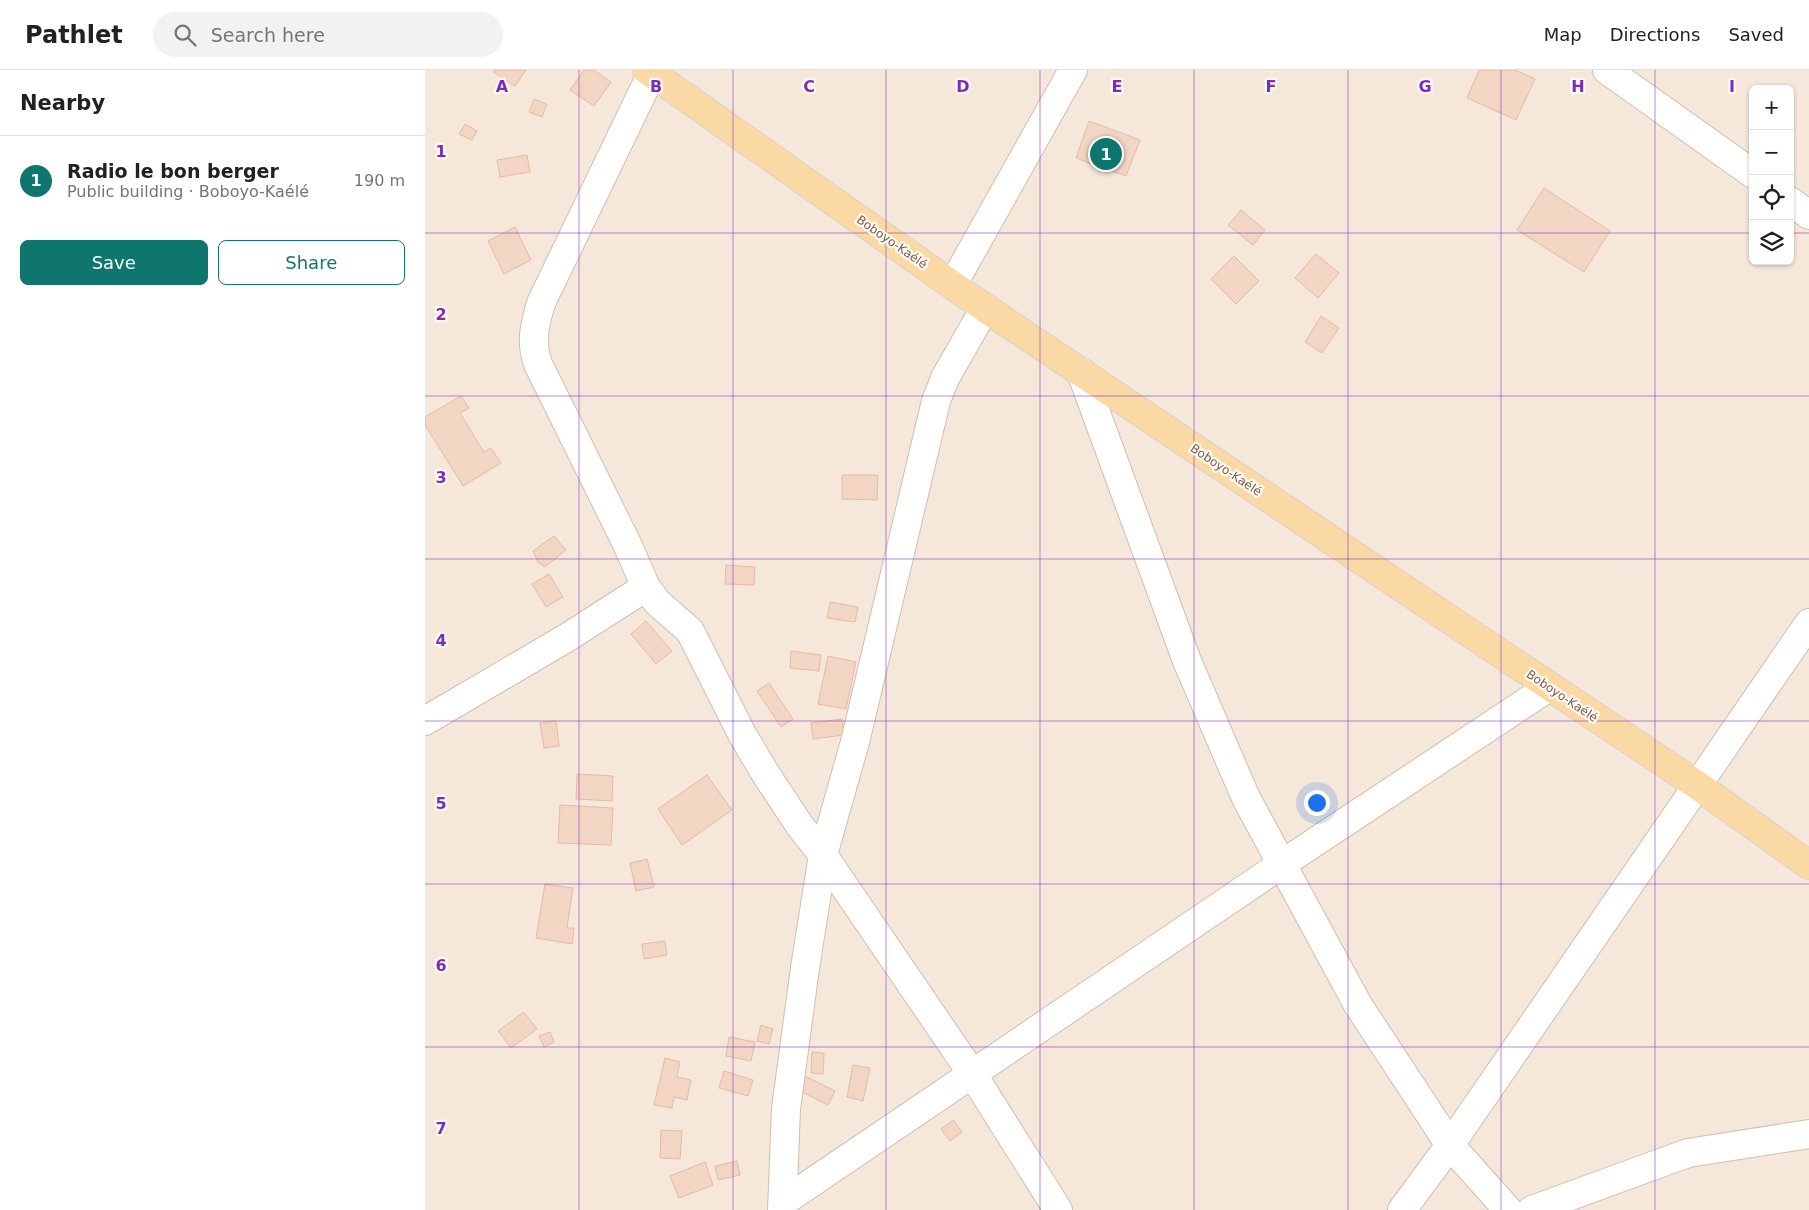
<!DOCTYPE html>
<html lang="en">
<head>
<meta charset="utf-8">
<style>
  :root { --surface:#fff; --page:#f2f2f2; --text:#202124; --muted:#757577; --line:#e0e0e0; --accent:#0f766e }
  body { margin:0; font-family:"DejaVu Sans",sans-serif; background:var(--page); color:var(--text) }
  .controls { position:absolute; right:15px; top:15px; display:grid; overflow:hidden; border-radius:8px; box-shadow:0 1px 4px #0004 }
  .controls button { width:45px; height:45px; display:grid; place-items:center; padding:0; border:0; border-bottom:1px solid var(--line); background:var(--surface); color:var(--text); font:25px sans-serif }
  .you { position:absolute; left:891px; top:732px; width:18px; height:18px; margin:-12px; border:4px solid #fff; border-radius:50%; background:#1a73e8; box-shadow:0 0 0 8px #1a73e833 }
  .badge { display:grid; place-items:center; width:32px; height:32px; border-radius:50%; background:var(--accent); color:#fff; font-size:16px; font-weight:700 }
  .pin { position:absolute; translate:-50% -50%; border:2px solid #fff; box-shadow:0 1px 5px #0006 }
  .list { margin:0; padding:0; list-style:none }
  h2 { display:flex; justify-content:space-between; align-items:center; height:65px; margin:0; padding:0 20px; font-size:21px }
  h2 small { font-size:16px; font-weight:400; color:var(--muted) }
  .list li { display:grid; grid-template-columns:32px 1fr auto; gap:15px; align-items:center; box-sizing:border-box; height:90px; padding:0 20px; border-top:1px solid var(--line) }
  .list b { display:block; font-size:19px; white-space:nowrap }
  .list p { margin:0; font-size:16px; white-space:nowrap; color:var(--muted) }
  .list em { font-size:16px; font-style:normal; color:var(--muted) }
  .actions { display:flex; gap:10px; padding:15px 20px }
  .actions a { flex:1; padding:11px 0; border:1px solid var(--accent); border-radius:8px; text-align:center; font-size:18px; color:var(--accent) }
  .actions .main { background:var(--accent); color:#fff }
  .icon { flex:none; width:28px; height:28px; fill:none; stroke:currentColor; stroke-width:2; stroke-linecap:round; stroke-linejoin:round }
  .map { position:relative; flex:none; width:1384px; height:1140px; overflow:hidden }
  header { display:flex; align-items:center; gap:30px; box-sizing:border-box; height:70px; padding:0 25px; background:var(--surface); border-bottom:1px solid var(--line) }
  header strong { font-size:24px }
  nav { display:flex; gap:28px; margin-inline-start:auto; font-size:18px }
  .search { width:350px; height:45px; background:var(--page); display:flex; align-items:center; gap:12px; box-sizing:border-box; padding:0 18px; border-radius:28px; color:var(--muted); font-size:19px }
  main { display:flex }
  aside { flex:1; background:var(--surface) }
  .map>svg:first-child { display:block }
</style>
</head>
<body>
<header>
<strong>Pathlet</strong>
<div class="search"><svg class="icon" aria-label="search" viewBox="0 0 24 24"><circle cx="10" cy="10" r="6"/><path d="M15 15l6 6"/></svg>Search here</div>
<nav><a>Map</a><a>Directions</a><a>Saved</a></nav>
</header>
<main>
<aside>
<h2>Nearby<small></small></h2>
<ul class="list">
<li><span class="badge">1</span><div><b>Radio le bon berger</b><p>Public building · Boboyo-Kaélé</p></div><em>190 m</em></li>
</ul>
<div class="actions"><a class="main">Save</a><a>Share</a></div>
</aside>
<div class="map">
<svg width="1384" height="1140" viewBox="0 0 1384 1140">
  <rect width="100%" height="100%" fill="#fdf6ec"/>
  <path fill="#f5e8da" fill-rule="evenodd" d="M 0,0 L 1384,0 L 1384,1140 L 0,1140 ZM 1328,19 L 1365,19 L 1365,191 L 1328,191 Z"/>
  <path fill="#f3d5c3" stroke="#e6bba3" d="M 70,0 L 101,0 L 90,16 L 68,2 Z
    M 159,0 L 169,0 L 186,12 L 169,36 L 145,20 Z
    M 1054,0 L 1090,0 L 1110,9 L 1091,50 L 1042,28 Z
    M 109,29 L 122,34 L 117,47 L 104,42 Z
    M 664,51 L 715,70 L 701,106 L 651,88 Z
    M 40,54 L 52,61 L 47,70 L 34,64 Z
    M 102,85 L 105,102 L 75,107 L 72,90 Z
    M 1119,118 L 1185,161 L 1159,202 L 1092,160 Z
    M 816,140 L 840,160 L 828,175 L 803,155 Z
    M 90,157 L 106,190 L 79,204 L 63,171 Z
    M 891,184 L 914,203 L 893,228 L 870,208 Z
    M 809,186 L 834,211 L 811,234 L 786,209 Z
    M 896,246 L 914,258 L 897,283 L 880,272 Z
    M 36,326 L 44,338 L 35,343 L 59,382 L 66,378 L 76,393 L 38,416 L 0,355 L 0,347 Z
    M 417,405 L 453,405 L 452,430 L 417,429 Z
    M 129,466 L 141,480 L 120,497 L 113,492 L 108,481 Z
    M 301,495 L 330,497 L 329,515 L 300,514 Z
    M 124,504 L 138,527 L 121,537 L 107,514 Z
    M 405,532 L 433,537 L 430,552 L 402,548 Z
    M 221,551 L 247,581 L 231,594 L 206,564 Z
    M 366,581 L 396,585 L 394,601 L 365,598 Z
    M 403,586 L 431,592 L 421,639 L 393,634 Z
    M 344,613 L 368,649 L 356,657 L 332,621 Z
    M 417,649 L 419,665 L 388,669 L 386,653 Z
    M 131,651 L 134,676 L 119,678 L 115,653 Z
    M 152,704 L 188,706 L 187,731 L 151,729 Z
    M 282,705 L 307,740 L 257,775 L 233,739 Z
    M 135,735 L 188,738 L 186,775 L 133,773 Z
    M 222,789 L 229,817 L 211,821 L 205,793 Z
    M 120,814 L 148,818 L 142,858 L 149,858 L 147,874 L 111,868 Z
    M 240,871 L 242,885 L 219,889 L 217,874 Z
    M 99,942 L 112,959 L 86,978 L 73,961 Z
    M 336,955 L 348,959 L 344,974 L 332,971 Z
    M 125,962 L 129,972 L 119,977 L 114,966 Z
    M 304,967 L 330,972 L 326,991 L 301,986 Z
    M 387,982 L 399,983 L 398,1004 L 386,1003 Z
    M 240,988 L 255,992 L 252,1007 L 266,1010 L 262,1030 L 249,1027 L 247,1038 L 229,1035 Z
    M 428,995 L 445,998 L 438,1031 L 422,1027 Z
    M 299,1001 L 328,1010 L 323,1026 L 294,1018 Z
    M 380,1006 L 410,1021 L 403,1035 L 373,1020 Z
    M 528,1050 L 537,1062 L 525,1071 L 516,1059 Z
    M 236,1060 L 257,1061 L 255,1089 L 235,1088 Z
    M 312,1091 L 315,1105 L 293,1110 L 290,1096 Z
    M 280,1092 L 288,1115 L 254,1128 L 245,1106 Z"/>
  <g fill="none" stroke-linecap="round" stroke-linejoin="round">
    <defs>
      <path id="minor" d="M 1182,0 L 1328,104
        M 227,3 L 116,233 C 110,254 105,272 113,294 L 202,474 L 221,517 L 232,532 L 265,561 L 317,664 L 340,703 L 375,756 L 398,785 L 548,1005 L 633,1140
        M 1365,131 L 1384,145
        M 528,214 L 648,0
        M 656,302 L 762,591 L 821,728 L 933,935 L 1025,1075 L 1083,1140
        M 0,651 L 143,567 L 221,517
        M 358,1132 L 857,794 L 1124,617
        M 357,1140 L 361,1039 L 380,898 L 398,785 L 430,672 L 511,331 L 520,308 L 560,238
        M 977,1140 L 1025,1075 L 1384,553
        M 1107,1140 L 1263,1083 L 1384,1064"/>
      <path id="major" d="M 222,0 L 560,238 L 1272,715 L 1384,795"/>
    </defs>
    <use href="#minor" stroke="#d1beb0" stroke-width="30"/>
    <use href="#major" stroke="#dad1cd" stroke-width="30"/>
    <use href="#minor" stroke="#fff" stroke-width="28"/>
    <use href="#major" stroke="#fbd9a5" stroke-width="28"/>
  </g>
  <path fill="none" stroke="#7b2cbf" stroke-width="1" stroke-opacity="0.55" d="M 154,0 L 154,1140M 308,0 L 308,1140M 461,0 L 461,1140M 615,0 L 615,1140M 769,0 L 769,1140M 923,0 L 923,1140M 1076,0 L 1076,1140M 1230,0 L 1230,1140M 0,163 L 1328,163M 1365,163 L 1384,163M 0,326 L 1384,326M 0,489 L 1384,489M 0,651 L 1384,651M 0,814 L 1384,814M 0,977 L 1384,977"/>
  <g text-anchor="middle" stroke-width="4.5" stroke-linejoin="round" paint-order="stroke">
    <g font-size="12" fill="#7a5c4d" stroke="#fffaf3">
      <text transform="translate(467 172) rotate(35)" y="4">Boboyo-Kaélé</text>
      <text transform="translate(801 400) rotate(34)" y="4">Boboyo-Kaélé</text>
      <text transform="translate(1137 626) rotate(34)" y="4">Boboyo-Kaélé</text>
    </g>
  </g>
  <g font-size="16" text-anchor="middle" font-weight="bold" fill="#7b2cbf" stroke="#fffaf3" stroke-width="4.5" stroke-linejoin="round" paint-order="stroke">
    <text x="77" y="22">A</text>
    <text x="231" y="22">B</text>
    <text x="384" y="22">C</text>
    <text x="538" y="22">D</text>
    <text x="692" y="22">E</text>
    <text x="846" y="22">F</text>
    <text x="1000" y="22">G</text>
    <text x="1153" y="22">H</text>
    <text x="1307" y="22">I</text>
    <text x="16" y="87">1</text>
    <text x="16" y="250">2</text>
    <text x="16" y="413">3</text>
    <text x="16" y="576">4</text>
    <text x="16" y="739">5</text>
    <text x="16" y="901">6</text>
    <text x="16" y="1064">7</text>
  </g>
</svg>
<div class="controls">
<button>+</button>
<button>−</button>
<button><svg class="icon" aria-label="locate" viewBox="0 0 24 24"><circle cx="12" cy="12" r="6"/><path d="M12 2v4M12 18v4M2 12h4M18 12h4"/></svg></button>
<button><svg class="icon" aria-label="layers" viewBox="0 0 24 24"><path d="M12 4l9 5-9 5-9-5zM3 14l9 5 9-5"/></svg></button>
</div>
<div class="you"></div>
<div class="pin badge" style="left:681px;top:84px">1</div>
</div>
</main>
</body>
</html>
